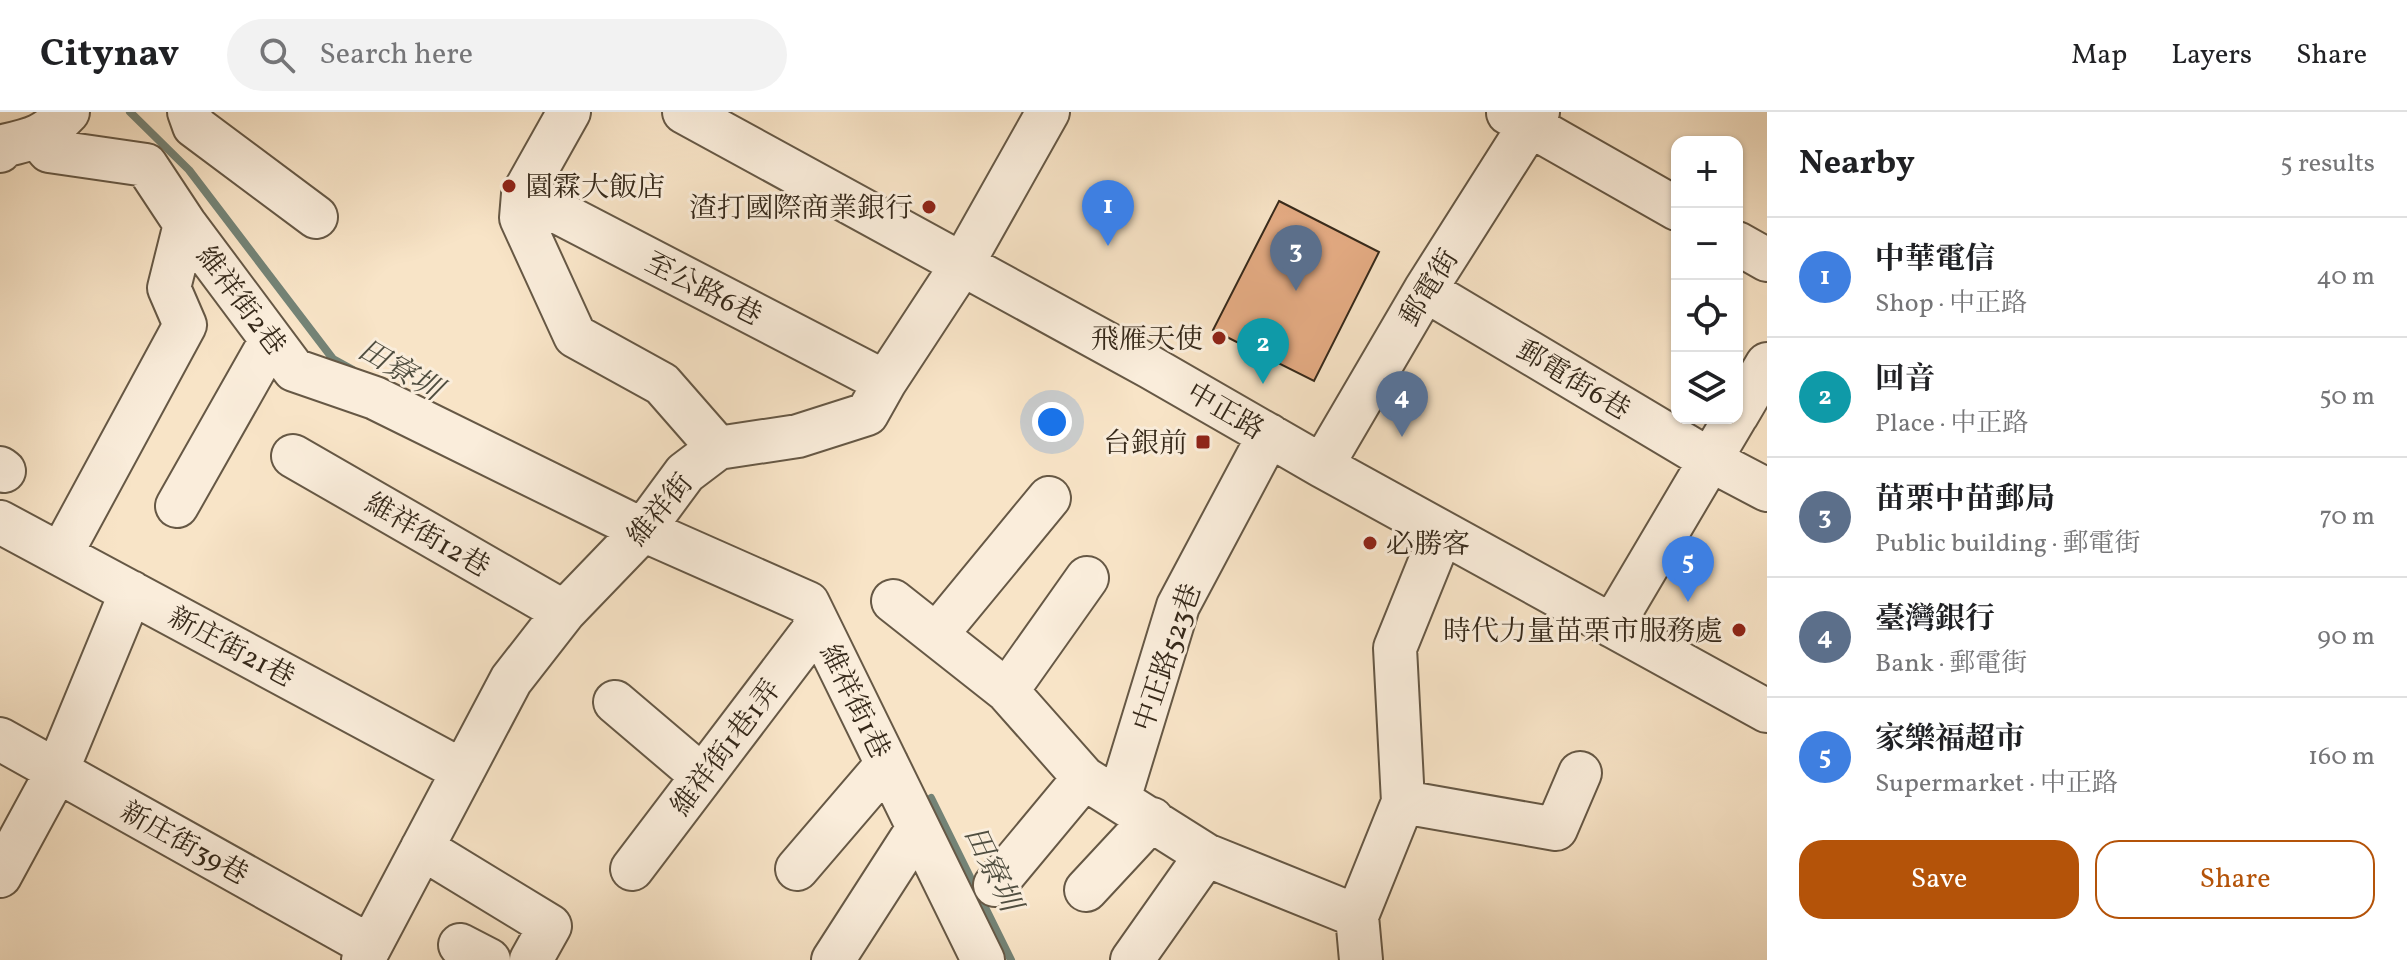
<!DOCTYPE html>
<html lang="en">
<head>
<meta charset="utf-8">
<style>
  :root { --surface:#fff; --page:#f2f2f2; --text:#202124; --muted:#757577; --line:#e0e0e0; --accent:#b45309 }
  body { margin:0; font-family:Vollkorn,"Noto Serif TC",serif; background:var(--page); color:var(--text) }
  .controls { position:absolute; right:24px; top:24px; display:grid; overflow:hidden; border-radius:16px; box-shadow:0 2px 6px #0004 }
  .controls button { width:72px; height:72px; display:grid; place-items:center; padding:0; border:0; border-bottom:2px solid var(--line); background:var(--surface); color:var(--text); font:40px sans-serif }
  .you { position:absolute; left:1052px; top:310px; width:28px; height:28px; margin:-20px; border:6px solid #fff; border-radius:50%; background:#1a73e8; box-shadow:0 0 0 12px #1a73e833 }
  .badge { display:grid; place-items:center; width:52px; height:52px; border-radius:50%; background:var(--accent); color:#fff; font-size:26px; font-weight:700 }
  .pin { position:absolute; translate:-50% -66px; filter:drop-shadow(0 2px 4px #0008) }
  .pin::after { content:''; position:absolute; top:42px; width:28px; height:24px; background:inherit; clip-path:polygon(0 0,100% 0,50% 100%) }
  .list { margin:0; padding:0; list-style:none }
  h2 { display:flex; justify-content:space-between; align-items:center; height:104px; margin:0; padding:0 32px; font-size:34px }
  h2 small { font-size:26px; font-weight:400; color:var(--muted) }
  .list li { display:grid; grid-template-columns:52px 1fr auto; gap:24px; align-items:center; box-sizing:border-box; height:120px; padding:0 32px; border-top:2px solid var(--line) }
  .list b { display:block; font-size:30px; white-space:nowrap }
  .list p { margin:0; font-size:26px; white-space:nowrap; color:var(--muted) }
  .list em { font-size:26px; font-style:normal; color:var(--muted) }
  .actions { display:flex; gap:16px; padding:24px 32px }
  .actions a { flex:1; padding:18px 0; border:2px solid var(--accent); border-radius:24px; text-align:center; font-size:28px; color:var(--accent) }
  .actions .main { background:var(--accent); color:#fff }
  .icon { flex:none; width:44px; height:44px; fill:none; stroke:currentColor; stroke-width:2; stroke-linecap:round; stroke-linejoin:round }
  .map { position:relative; flex:none; width:1767px; height:848px; overflow:hidden }
  header { display:flex; align-items:center; gap:48px; box-sizing:border-box; height:112px; padding:0 40px; background:var(--surface); border-bottom:2px solid var(--line) }
  header strong { font-size:38px }
  nav { display:flex; gap:44px; margin-inline-start:auto; font-size:28px }
  .search { width:560px; height:72px; background:var(--page); display:flex; align-items:center; gap:20px; box-sizing:border-box; padding:0 28px; border-radius:44px; color:var(--muted); font-size:30px }
  main { display:flex }
  aside { flex:1; background:var(--surface) }
  .map>svg:first-child { display:block }
</style>
</head>
<body>
<header>
<strong>Citynav</strong>
<div class="search"><svg class="icon" aria-label="search" viewBox="0 0 24 24"><circle cx="10" cy="10" r="6"/><path d="M15 15l6 6"/></svg>Search here</div>
<nav><a>Map</a><a>Layers</a><a>Share</a></nav>
</header>
<main>
<div class="map">
<svg width="1767" height="848" viewBox="0 0 1767 848">
  <rect width="100%" height="100%" fill="#f8e4c7"/>
  <filter id="stains"><feTurbulence type="fractalNoise" baseFrequency=".0025" numOctaves="4"/><feColorMatrix values="0 0 0 0 .2 0 0 0 0 .09 0 0 0 0 .02 0 0 0 .5 -.17"/></filter>
  <radialGradient id="worn" r=".72"><stop offset=".6" stop-color="#630" stop-opacity="0"/><stop offset="1" stop-color="#630" stop-opacity=".3"/></radialGradient>
  <g fill="none" stroke-linecap="round" stroke-linejoin="round">
    <path stroke="#748376" stroke-width="8" d="M 130,0 L 189,58 L 333,247 L 353,258
      M 931,686 L 1011,848"/>
  </g>
  <path fill="#e5ac84" stroke="#36291a" stroke-width="2" d="M 1279,89 L 1379,140 L 1314,269 L 1213,218 Z"/>
  <g fill="none" stroke-linecap="round" stroke-linejoin="round">
    <defs>
      <path id="minor" d="M 189,0 L 194,14 L 316,105
        M 569,0 L 523,82 L 521,106 L 575,224 L 662,272 L 718,336
        M 684,0 L 1150,255 L 1322,354 L 1767,599
        M 1508,1 L 1677,97
        M 38,26 L 49,39 L 146,53 L 185,112 L 294,258 L 375,286 L 643,418 L 808,491 L 983,848
        M 0,39 L 3,34 C 34,27 46,24 68,0
        M 523,82 L 885,270
        M 1737,131 L 1767,148
        M 1425,178 L 1710,348 L 1767,378
        M 1737,303 L 1767,252
        M 293,344 L 564,500
        M 1322,354 L 1425,178 L 1538,0
        M 0,356 L 4,359
        M 177,394 L 271,228
        M 0,410 L 463,659
        M 61,442 L 185,213 L 169,176 L 185,112
        M 893,489 L 1007,579 L 1084,666 L 1206,743 L 1357,804
        M 1612,514 L 1735,306
        M 937,522 L 1049,386
        M 1007,579 L 1087,466
        M 615,590 L 702,664
        M 0,627 L 370,834
        M 1119,687 L 1178,494 L 1269,323
        M 1403,690 L 1556,717 L 1580,661
        M 422,736 L 550,814 L 531,848
        M 632,757 L 818,512
        M 797,757 L 887,652
        M 0,764 L 57,659 L 131,480
        M 995,773 L 1084,666
        M 1086,778 L 1152,707
        M 460,833 L 489,848
        M 363,848 L 511,568 L 564,500 L 643,418 L 685,361 L 718,336 L 798,324 L 867,302 L 885,270 L 963,151 L 1048,0
        M 833,848 L 918,716
        M 1132,848 L 1206,743
        M 1361,848 L 1357,804 L 1403,690 L 1395,536 L 1442,420"/>
    </defs>
    <use href="#minor" stroke="#665845" stroke-width="46"/>
    <use href="#minor" stroke="#faeddb" stroke-width="42"/>
  </g>
  <g fill="#8f2418" stroke="#faeddb" stroke-width="3">
    <circle cx="509" cy="74" r="8"/>
    <circle cx="929" cy="95" r="8"/>
    <circle cx="1219" cy="226" r="8"/>
    <rect x="1195" y="322" width="16" height="16" rx="4"/>
    <circle cx="1370" cy="431" r="8"/>
    <circle cx="1739" cy="518" r="8"/>
  </g>
  <g text-anchor="middle" stroke-width="6" stroke-linejoin="round" paint-order="stroke">
    <g font-size="28" fill="#36291a" stroke="#faeddb" text-anchor="end">
      <text x="525" y="84" text-anchor="start">園霖大飯店</text>
      <text x="913" y="105">渣打國際商業銀行</text>
      <text x="1203" y="236">飛雁天使</text>
      <text x="1187" y="340">台銀前</text>
      <text x="1386" y="441" text-anchor="start">必勝客</text>
      <text x="1723" y="528">時代力量苗栗市服務處</text>
    </g>
    <g font-size="28" fill="#36291a" stroke="#faeddb">
      <text transform="translate(1428 175) rotate(-58)" y="10">郵電街</text>
      <text transform="translate(704 176) rotate(27)" y="10">至公路6巷</text>
      <text transform="translate(242 188) rotate(53)" y="10">維祥街2巷</text>
      <text transform="translate(1574 267) rotate(31)" y="10">郵電街6巷</text>
      <text transform="translate(1226 298) rotate(30)" y="10">中正路</text>
      <text transform="translate(659 397) rotate(-50)" y="10">維祥街</text>
      <text transform="translate(428 422) rotate(30)" y="10">維祥街12巷</text>
      <text transform="translate(232 534) rotate(28)" y="10">新庄街21巷</text>
      <text transform="translate(1166 545) rotate(-71)" y="10">中正路523巷</text>
      <text transform="translate(856 589) rotate(64)" y="10">維祥街1巷</text>
      <text transform="translate(725 635) rotate(-53)" y="10">維祥街1巷1弄</text>
      <text transform="translate(185 730) rotate(29)" y="10">新庄街39巷</text>
    </g>
    <g font-size="30" font-style="italic" fill="#504e40" stroke="#faeddb">
      <text transform="translate(400 257) rotate(30)" y="10">田寮圳</text>
      <text transform="translate(993 756) rotate(64)" y="10">田寮圳</text>
    </g>
  </g>
  <rect width="100%" height="100%" filter="url(#stains)"/>
  <rect width="100%" height="100%" fill="url(#worn)"/>
</svg>
<div class="controls">
<button>+</button>
<button>−</button>
<button><svg class="icon" aria-label="locate" viewBox="0 0 24 24"><circle cx="12" cy="12" r="6"/><path d="M12 2v4M12 18v4M2 12h4M18 12h4"/></svg></button>
<button><svg class="icon" aria-label="layers" viewBox="0 0 24 24"><path d="M12 4l9 5-9 5-9-5zM3 14l9 5 9-5"/></svg></button>
</div>
<div class="you"></div>
<div class="pin badge" style="left:1108px;top:134px;background:#3f7fe0">1</div>
<div class="pin badge" style="left:1263px;top:272px;background:#0f9aa8">2</div>
<div class="pin badge" style="left:1296px;top:179px;background:#5c6f8a">3</div>
<div class="pin badge" style="left:1402px;top:325px;background:#5c6f8a">4</div>
<div class="pin badge" style="left:1688px;top:490px;background:#3f7fe0">5</div>
</div>
<aside>
<h2>Nearby<small>5 results</small></h2>
<ul class="list">
<li><span class="badge" style="background:#3f7fe0">1</span><div><b>中華電信</b><p>Shop · 中正路</p></div><em>40 m</em></li>
<li><span class="badge" style="background:#0f9aa8">2</span><div><b>回音</b><p>Place · 中正路</p></div><em>50 m</em></li>
<li><span class="badge" style="background:#5c6f8a">3</span><div><b>苗栗中苗郵局</b><p>Public building · 郵電街</p></div><em>70 m</em></li>
<li><span class="badge" style="background:#5c6f8a">4</span><div><b>臺灣銀行</b><p>Bank · 郵電街</p></div><em>90 m</em></li>
<li><span class="badge" style="background:#3f7fe0">5</span><div><b>家樂福超市</b><p>Supermarket · 中正路</p></div><em>160 m</em></li>
</ul>
<div class="actions"><a class="main">Save</a><a>Share</a></div>
</aside>
</main>
</body>
</html>
